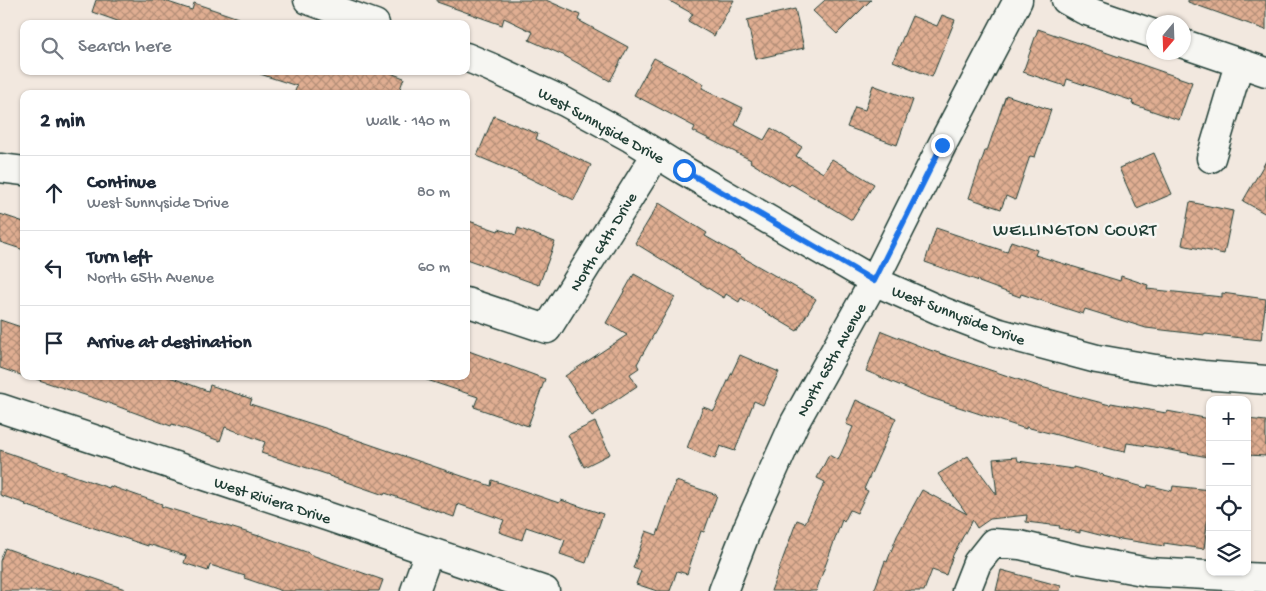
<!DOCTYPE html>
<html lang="en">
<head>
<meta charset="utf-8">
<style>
  :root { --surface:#fff; --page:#f2f2f3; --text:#1f2937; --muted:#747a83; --line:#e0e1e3 }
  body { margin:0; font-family:"Gochi Hand",sans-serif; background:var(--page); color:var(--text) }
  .controls { position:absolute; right:15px; bottom:15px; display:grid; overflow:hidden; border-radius:10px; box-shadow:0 1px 4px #0004 }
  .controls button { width:45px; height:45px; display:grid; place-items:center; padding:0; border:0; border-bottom:1px solid var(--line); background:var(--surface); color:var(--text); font:25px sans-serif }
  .compass { position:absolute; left:1146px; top:15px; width:45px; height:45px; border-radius:50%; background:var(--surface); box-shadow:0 1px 4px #0004; rotate:199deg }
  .stop { position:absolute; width:15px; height:15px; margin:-11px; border:4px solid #1a73e8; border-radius:50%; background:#fff }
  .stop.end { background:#1a73e8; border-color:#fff; box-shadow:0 1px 5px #0008 }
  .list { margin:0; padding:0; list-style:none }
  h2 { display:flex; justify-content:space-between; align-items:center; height:65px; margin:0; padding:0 20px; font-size:21px }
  h2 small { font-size:16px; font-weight:400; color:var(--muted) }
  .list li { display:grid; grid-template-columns:32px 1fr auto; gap:15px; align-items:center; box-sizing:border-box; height:75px; padding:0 20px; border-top:1px solid var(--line) }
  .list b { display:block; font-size:19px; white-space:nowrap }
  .list p { margin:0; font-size:16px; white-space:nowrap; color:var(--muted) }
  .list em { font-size:16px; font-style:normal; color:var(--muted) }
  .icon { flex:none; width:28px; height:28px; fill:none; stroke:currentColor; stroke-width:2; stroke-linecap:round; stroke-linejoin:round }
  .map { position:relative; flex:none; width:1266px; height:591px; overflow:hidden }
  .search { position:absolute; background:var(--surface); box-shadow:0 1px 4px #0004; left:20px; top:20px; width:450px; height:55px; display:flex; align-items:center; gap:12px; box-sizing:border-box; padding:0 18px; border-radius:10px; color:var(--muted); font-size:19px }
  .panel { position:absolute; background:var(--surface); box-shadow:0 1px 4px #0004; left:20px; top:90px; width:450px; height:290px; border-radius:10px }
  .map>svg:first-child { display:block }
</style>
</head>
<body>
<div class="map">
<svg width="1266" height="591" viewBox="0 0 1266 591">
  <defs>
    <pattern id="building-cross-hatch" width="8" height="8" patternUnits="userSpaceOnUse" patternTransform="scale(1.25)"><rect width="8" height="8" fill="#e0ae92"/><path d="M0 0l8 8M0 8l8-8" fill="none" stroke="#b58f78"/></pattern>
  </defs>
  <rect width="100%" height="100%" fill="#f2e8df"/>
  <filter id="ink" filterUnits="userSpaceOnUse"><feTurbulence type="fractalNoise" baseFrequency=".02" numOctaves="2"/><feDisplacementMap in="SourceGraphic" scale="10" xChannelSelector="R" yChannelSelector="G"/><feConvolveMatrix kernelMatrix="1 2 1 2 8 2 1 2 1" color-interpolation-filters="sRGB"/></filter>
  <g filter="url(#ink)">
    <path fill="url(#building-cross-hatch)" stroke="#1f3d34" d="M 96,0 L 162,0 L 192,10 L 194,3 L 247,21 L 246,24 L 126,24 L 92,12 Z
      M 437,0 L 546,0 L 580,15 L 578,20 L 628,47 L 610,81 L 563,55 L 529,40 L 533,32 L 504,18 L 502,25 L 437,2 Z
      M 668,0 L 734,0 L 714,36 L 688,21 L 693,14 Z
      M 825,0 L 871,0 L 837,34 L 813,11 Z
      M 1188,0 L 1266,0 L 1266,30 L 1188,2 Z
      M 795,9 L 804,48 L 756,59 L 747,20 Z
      M 942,15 L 955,20 L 932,77 L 893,61 L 912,16 L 937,26 Z
      M 1038,29 L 1192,82 L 1179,120 L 1132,104 L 1133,101 L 1067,79 L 1065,86 L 1023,72 Z
      M 654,58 L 704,84 L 702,88 L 743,108 L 735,125 L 764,140 L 771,128 L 802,147 L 796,156 L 823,173 L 832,159 L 874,184 L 852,220 L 791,184 L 789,186 L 750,162 L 751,160 L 693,131 L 695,127 L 634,95 Z
      M 261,71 L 385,71 L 404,78 L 398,94 L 294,94 L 297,86 L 260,74 Z
      M 873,85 L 913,100 L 897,145 L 847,127 L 855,107 L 865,110 Z
      M 1006,95 L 1051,110 L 1035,157 L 1030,156 L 1015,200 L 1006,196 L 1001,209 L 969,198 L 985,151 L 987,151 Z
      M 494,116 L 538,134 L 536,139 L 591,165 L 574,200 L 527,177 L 477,156 Z
      M 1154,153 L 1172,194 L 1137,209 L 1119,168 Z
      M 1266,161 L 1266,214 L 1243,201 Z
      M 1190,202 L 1233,211 L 1224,254 L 1182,245 Z
      M 659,203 L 707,233 L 705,236 L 816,299 L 797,331 L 741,298 L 739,302 L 726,294 L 724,298 L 635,243 Z
      M 0,214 L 24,222 L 24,250 L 0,242 Z
      M 466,220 L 498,231 L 499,229 L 516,235 L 518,228 L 555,242 L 539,285 L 466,259 Z
      M 936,228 L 1007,252 L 1011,241 L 1037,250 L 1035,255 L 1120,281 L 1121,276 L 1148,285 L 1147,289 L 1222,297 L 1222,293 L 1266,299 L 1261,340 L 1205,334 L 1205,335 L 1146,328 L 1085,309 L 1083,314 L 1021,294 L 1020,297 L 979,282 L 979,281 L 925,262 Z
      M 634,274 L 675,297 L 637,364 L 639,368 L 630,374 L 637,386 L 592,416 L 565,376 L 627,335 L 606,323 Z
      M 0,320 L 24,328 L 24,376 L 0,368 Z
      M 882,331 L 927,349 L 1041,387 L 1110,405 L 1111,403 L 1166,413 L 1167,411 L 1210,419 L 1210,448 L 1208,457 L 1148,446 L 1127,443 L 1125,452 L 1115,450 L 1026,427 L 1026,429 L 925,396 L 866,371 Z
      M 466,350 L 545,379 L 528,426 L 474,407 L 478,397 L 424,379 L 424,376 L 466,376 Z
      M 740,355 L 779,372 L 763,405 L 754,401 L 735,451 L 720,446 L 715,459 L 687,448 L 703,407 L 714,411 Z
      M 36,376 L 167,376 L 208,391 L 210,385 L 252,399 L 250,404 L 331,430 L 331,431 L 491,486 L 492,480 L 559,503 L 561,500 L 603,514 L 586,563 L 560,554 L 565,540 L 526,527 L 522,540 L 499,532 L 504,520 L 458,504 L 454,517 L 385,493 L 384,495 L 329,476 L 329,475 L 261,453 L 265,442 L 225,427 L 220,441 L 172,424 L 171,426 L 103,401 L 36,379 Z
      M 856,400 L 896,418 L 864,489 L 868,491 L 857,513 L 850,510 L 844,522 L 842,520 L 816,591 L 771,591 L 797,520 L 805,523 L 825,482 L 817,478 L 829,455 L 838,460 L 853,427 L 846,424 Z
      M 1247,419 L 1266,421 L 1266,456 L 1247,455 Z
      M 595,422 L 610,454 L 584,467 L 568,435 Z
      M 0,450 L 109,488 L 110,486 L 162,504 L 161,506 L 259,536 L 259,535 L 309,553 L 309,554 L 383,580 L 379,591 L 282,591 L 244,578 L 245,576 L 210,565 L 208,571 L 184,563 L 186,556 L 148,544 L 148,546 L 25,505 L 26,504 L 0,495 Z
      M 968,456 L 997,495 L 993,459 L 1017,457 L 1018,461 L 1073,469 L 1073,467 L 1104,475 L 1103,476 L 1147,488 L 1148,485 L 1172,491 L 1173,486 L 1210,490 L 1210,499 L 1204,549 L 1164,543 L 1164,546 L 1120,539 L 1119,540 L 1080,530 L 1080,533 L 1059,528 L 1060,526 L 1026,522 L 1027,515 L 990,519 L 977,528 L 972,520 L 953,555 L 946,575 L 932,570 L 924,591 L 874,591 L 885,561 L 887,562 L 897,536 L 922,490 L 967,514 L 938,474 Z
      M 676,481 L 717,495 L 704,532 L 701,531 L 687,574 L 677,571 L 670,591 L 657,591 L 636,584 L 641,571 L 633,568 L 646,531 L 657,535 Z
      M 5,548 L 78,574 L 78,573 L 125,589 L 124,591 L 0,591 L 0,561 Z
      M 1001,570 L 1061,586 L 1060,591 L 996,591 Z"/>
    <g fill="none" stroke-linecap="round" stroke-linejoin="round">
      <defs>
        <path id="minor" d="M 308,0 L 375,24
          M 1066,0 L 1084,10 L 1154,34
          M 1184,44 L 1266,72
          M 466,57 L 490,67 L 565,102 L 631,138 L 683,170 L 874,281 L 939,310 L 996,332 L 1097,359 L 1155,369 L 1203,375 L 1266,380
          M 1211,158 L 1239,64
          M 0,168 L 24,171
          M 466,302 L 547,329 L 657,153
          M 0,408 L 329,517 L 545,591
          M 415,591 L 429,552
          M 723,591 L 748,527 L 795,422 L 874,281 L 942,145 L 1018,0
          M 966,591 L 977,563 L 993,543 L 1020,545 L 1078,559 L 1148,572 L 1266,578"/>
      </defs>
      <use href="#minor" stroke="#1f3d34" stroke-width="31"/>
      <use href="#minor" stroke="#f6f6f2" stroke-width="28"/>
    </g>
  </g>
  <g fill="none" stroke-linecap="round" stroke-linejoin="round" filter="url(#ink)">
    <path stroke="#1a73e8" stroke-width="6" d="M 684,170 L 874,281 L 942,145"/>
  </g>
  <g text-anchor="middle" stroke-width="5" stroke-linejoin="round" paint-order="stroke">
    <g font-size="16" fill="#1f3d34" stroke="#f6f6f2">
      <text transform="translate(602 124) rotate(29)" y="6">West Sunnyside Drive</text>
      <text transform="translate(602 241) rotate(-58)" y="6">North 64th Drive</text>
      <text transform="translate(959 314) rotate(21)" y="6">West Sunnyside Drive</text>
      <text transform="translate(830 359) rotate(-61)" y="6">North 65th Avenue</text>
      <text transform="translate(273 499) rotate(18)" y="6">West Riviera Drive</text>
    </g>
    <g font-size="18" letter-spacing="1" fill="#1f3d34" stroke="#f6f6f2">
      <text x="1075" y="235">WELLINGTON COURT</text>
    </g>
  </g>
</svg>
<div class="controls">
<button>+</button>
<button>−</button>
<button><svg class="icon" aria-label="locate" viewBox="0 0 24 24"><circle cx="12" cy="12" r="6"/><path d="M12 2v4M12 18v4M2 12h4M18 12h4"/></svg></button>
<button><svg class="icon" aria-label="layers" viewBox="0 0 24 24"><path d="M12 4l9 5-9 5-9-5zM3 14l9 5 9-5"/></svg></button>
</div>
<svg class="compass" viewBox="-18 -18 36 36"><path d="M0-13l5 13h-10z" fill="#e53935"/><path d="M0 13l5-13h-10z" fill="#747a83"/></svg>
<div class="stop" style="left:684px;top:170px"></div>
<div class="stop end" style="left:942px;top:145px"></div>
<div class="search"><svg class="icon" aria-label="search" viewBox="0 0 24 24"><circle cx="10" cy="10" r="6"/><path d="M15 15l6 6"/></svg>Search here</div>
<section class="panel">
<h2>2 min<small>Walk · 140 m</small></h2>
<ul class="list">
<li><svg class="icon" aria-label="ahead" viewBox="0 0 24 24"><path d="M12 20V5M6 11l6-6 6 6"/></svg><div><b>Continue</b><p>West Sunnyside Drive</p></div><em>80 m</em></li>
<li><svg class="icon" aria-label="left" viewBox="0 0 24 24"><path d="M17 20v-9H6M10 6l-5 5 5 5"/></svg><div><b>Turn left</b><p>North 65th Avenue</p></div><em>60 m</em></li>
<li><svg class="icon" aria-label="arrive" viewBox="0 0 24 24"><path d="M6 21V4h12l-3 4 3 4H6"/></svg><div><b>Arrive at destination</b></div></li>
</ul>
</section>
</div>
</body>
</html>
